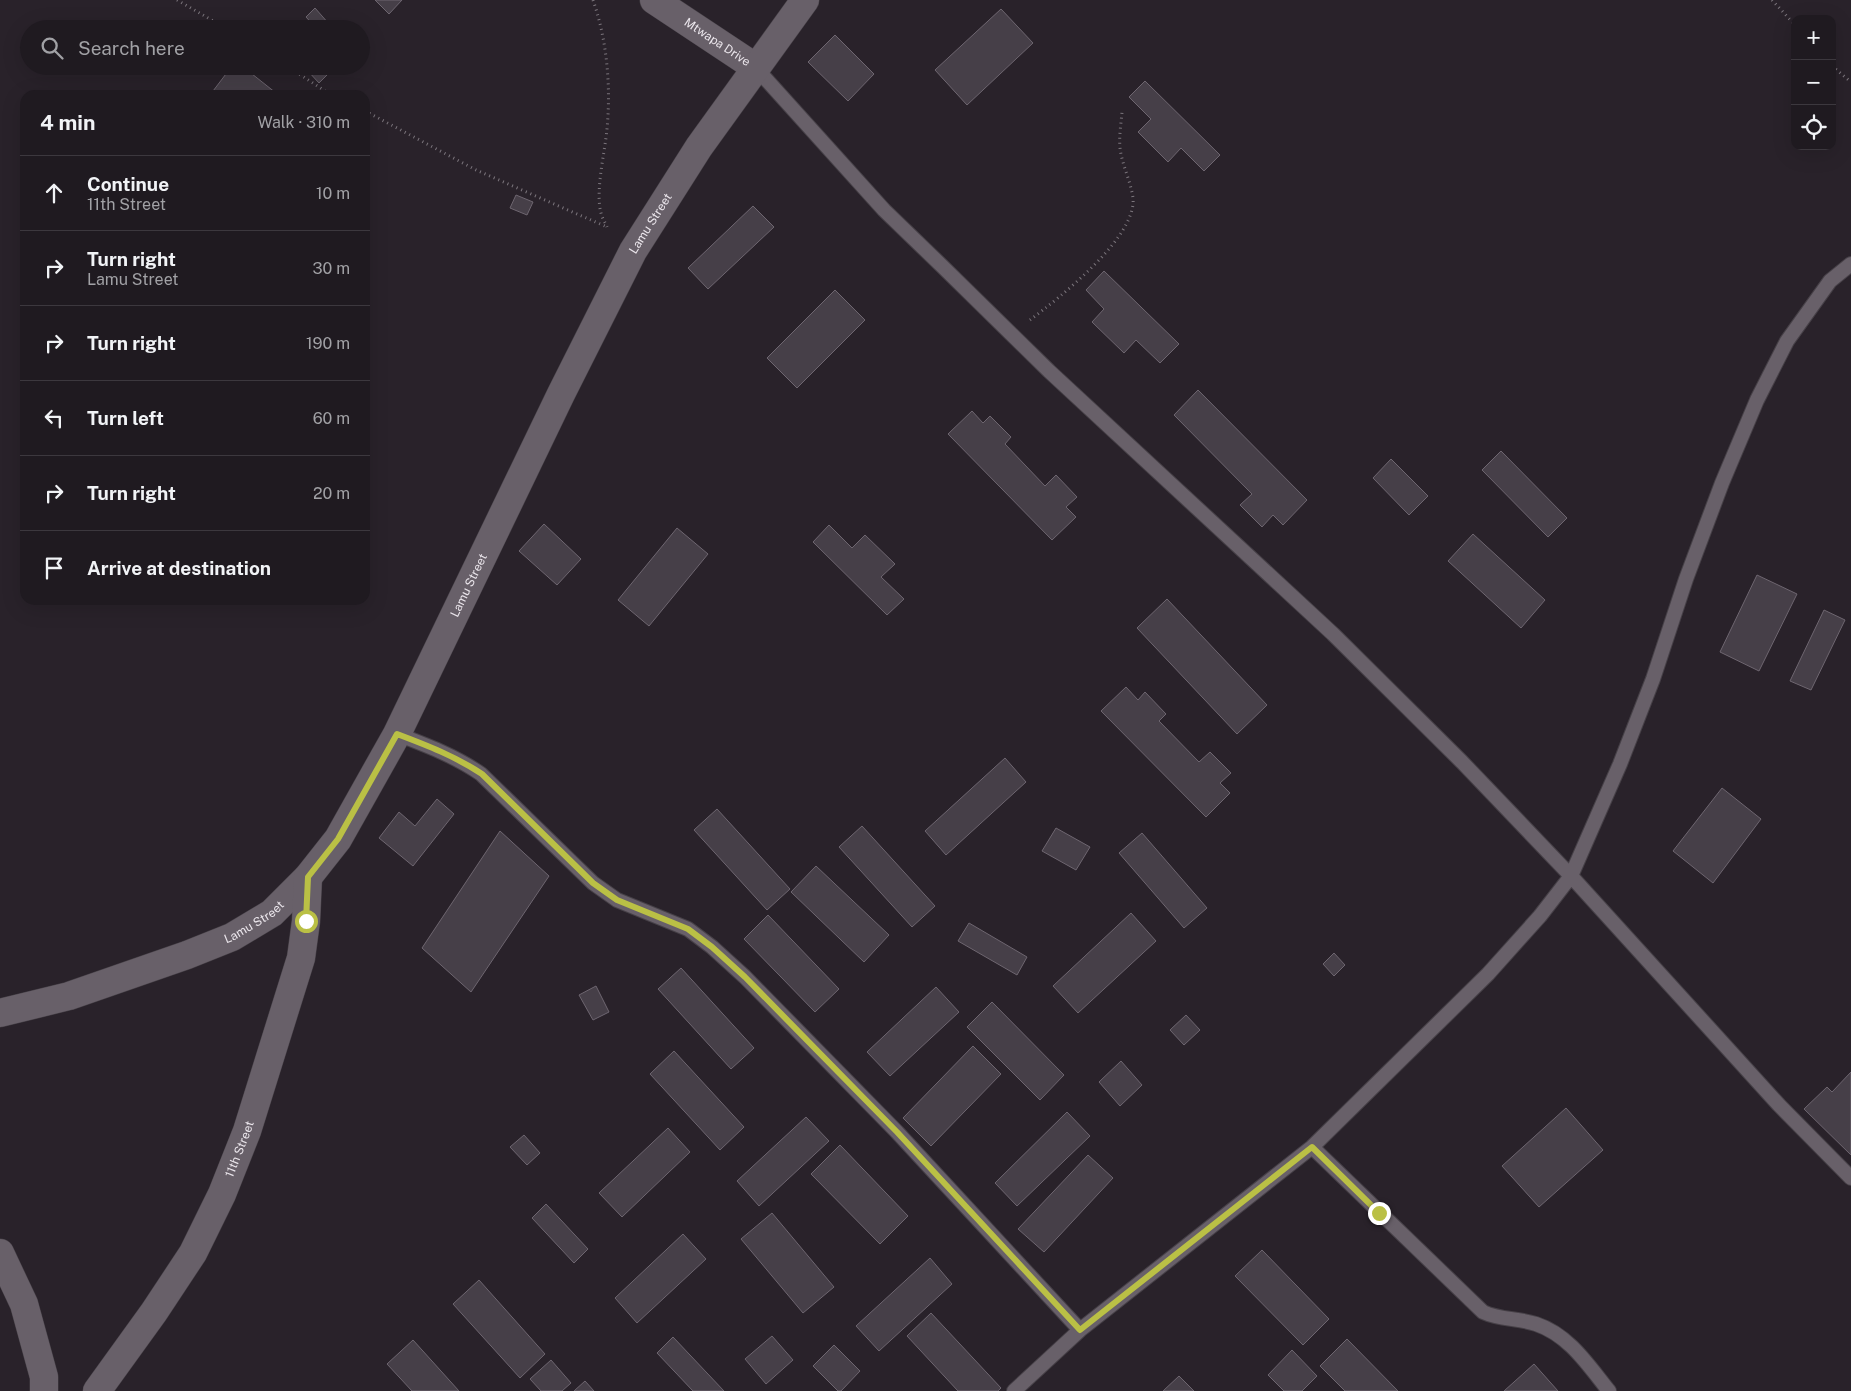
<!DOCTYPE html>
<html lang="en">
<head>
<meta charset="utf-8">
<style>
  :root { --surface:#1f1a20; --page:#2c272d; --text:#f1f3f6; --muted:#a1a1a5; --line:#3c383e }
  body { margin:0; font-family:"Public Sans",sans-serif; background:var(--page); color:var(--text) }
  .controls { position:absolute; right:15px; top:15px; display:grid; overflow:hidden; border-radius:10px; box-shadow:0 5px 20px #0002 }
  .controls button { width:45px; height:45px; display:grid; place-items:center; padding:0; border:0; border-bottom:1px solid var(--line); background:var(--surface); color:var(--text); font:25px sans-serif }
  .stop { position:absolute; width:15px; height:15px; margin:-11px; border:4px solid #bac045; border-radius:50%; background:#fff }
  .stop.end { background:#bac045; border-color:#fff; box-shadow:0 1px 5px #0008 }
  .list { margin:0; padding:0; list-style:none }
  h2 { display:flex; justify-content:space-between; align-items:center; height:65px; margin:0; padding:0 20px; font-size:21px }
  h2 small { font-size:16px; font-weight:400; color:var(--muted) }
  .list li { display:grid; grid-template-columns:32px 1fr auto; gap:15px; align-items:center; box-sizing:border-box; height:75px; padding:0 20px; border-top:1px solid var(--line) }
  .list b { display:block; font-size:19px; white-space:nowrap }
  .list p { margin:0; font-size:16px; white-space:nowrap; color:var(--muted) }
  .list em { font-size:16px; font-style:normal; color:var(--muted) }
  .icon { flex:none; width:28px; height:28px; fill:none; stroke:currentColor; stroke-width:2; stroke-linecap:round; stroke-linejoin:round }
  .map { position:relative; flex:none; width:1851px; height:1391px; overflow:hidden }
  .search { position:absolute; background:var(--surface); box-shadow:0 5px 20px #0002; left:20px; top:20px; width:350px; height:55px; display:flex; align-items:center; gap:12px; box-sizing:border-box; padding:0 18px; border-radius:28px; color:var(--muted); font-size:19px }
  .panel { position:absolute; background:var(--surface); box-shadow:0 5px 20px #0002; left:20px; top:90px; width:350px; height:515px; border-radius:15px }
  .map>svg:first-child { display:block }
</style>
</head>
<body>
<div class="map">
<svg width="1851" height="1391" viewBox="0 0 1851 1391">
  <rect width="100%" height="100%" fill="#29222a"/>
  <path fill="#463f48" stroke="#6e6670" d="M 375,0 L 402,0 L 389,14 Z
    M 315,8 L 329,24 L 323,29 L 317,29 L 306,17 Z
    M 1001,9 L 1033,43 L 967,105 L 935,70 Z
    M 835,35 L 874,74 L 848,101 L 808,62 Z
    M 232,66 L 242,66 L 276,93 L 274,95 L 210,95 Z
    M 310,66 L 331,66 L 333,69 L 319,83 L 307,70 Z
    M 1145,81 L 1220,155 L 1204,171 L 1181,148 L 1168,162 L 1138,132 L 1151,119 L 1129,97 Z
    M 516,195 L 533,202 L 527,215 L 510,208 Z
    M 753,206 L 774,227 L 708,289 L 688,268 Z
    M 1104,271 L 1179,344 L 1160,363 L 1136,340 L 1124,353 L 1092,322 L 1104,309 L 1086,290 Z
    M 835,290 L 865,320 L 797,388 L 767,358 Z
    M 1198,390 L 1307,500 L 1283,525 L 1273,515 L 1262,527 L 1240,505 L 1252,494 L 1174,415 Z
    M 972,411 L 983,423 L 990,416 L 1011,437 L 1005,444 L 1045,486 L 1056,475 L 1077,497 L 1066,507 L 1076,517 L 1052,540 L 948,434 Z
    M 1501,451 L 1567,518 L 1548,537 L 1482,470 Z
    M 1391,459 L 1428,496 L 1409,515 L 1373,478 Z
    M 544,524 L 581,559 L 557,585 L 519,551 Z
    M 829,525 L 852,548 L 865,535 L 895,564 L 881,577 L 904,599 L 887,615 L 813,542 Z
    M 677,528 L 708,554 L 649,626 L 618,600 Z
    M 1473,534 L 1545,600 L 1521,628 L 1448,561 Z
    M 1757,575 L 1797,594 L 1759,671 L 1720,652 Z
    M 1167,599 L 1267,705 L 1237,734 L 1137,628 Z
    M 1824,610 L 1845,620 L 1811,690 L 1790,681 Z
    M 1126,687 L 1138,700 L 1145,692 L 1166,714 L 1159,721 L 1199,762 L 1210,752 L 1231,773 L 1220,783 L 1230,793 L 1206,817 L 1101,711 Z
    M 1005,758 L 1026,782 L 946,855 L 925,831 Z
    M 1722,788 L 1761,819 L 1713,883 L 1673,851 Z
    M 437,799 L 454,814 L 413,866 L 379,838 L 399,812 L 415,826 Z
    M 717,809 L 790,889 L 767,910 L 694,830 Z
    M 862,826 L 935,906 L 912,927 L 839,847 Z
    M 1056,828 L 1090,847 L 1076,870 L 1042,851 Z
    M 500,831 L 549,876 L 471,992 L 422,948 Z
    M 1142,833 L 1207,908 L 1184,928 L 1119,853 Z
    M 816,866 L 889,935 L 864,962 L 791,892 Z
    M 1131,913 L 1156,941 L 1078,1013 L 1053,986 Z
    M 768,915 L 839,989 L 815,1012 L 744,939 Z
    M 969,923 L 1027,957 L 1017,975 L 958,941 Z
    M 1334,953 L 1345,965 L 1334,976 L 1323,964 Z
    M 681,968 L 754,1048 L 731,1069 L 658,989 Z
    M 596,986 L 609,1012 L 593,1020 L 579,995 Z
    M 936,987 L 959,1012 L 890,1076 L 867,1052 Z
    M 992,1002 L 1064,1075 L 1040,1100 L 967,1027 Z
    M 1186,1015 L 1200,1030 L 1184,1045 L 1170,1030 Z
    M 973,1046 L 1001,1074 L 931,1146 L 903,1118 Z
    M 674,1051 L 744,1127 L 720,1150 L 650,1074 Z
    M 1121,1061 L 1142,1085 L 1120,1106 L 1099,1082 Z
    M 1851,1072 L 1851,1155 L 1804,1109 L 1827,1087 L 1832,1092 Z
    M 1566,1108 L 1603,1150 L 1539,1207 L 1502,1166 Z
    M 1067,1112 L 1090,1136 L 1017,1206 L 995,1183 Z
    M 806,1117 L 829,1141 L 759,1206 L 737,1181 Z
    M 668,1128 L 690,1152 L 622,1217 L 599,1193 Z
    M 524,1135 L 540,1153 L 527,1165 L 510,1147 Z
    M 840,1145 L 908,1216 L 880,1244 L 811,1174 Z
    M 1088,1155 L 1113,1178 L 1044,1252 L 1018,1229 Z
    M 546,1204 L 588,1249 L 574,1263 L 532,1218 Z
    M 772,1213 L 834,1287 L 803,1313 L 741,1239 Z
    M 683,1234 L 706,1259 L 637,1323 L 615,1298 Z
    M 1262,1250 L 1329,1319 L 1303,1345 L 1235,1276 Z
    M 930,1258 L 952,1284 L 879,1351 L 856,1326 Z
    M 479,1280 L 545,1354 L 520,1378 L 453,1304 Z
    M 931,1313 L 1001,1388 L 998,1391 L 958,1391 L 907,1336 Z
    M 772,1336 L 793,1360 L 766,1384 L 745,1359 Z
    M 673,1337 L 724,1391 L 693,1391 L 657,1353 Z
    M 1347,1339 L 1398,1391 L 1345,1391 L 1320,1366 Z
    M 413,1340 L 459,1391 L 412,1391 L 387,1364 Z
    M 834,1345 L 860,1371 L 841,1391 L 838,1391 L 813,1366 Z
    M 1292,1350 L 1317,1376 L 1302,1391 L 1284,1391 L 1268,1375 Z
    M 551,1360 L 571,1383 L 562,1391 L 541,1391 L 530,1379 Z
    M 1534,1364 L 1558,1391 L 1504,1391 Z
    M 1179,1376 L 1194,1391 L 1163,1391 Z
    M 585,1381 L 594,1391 L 574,1391 Z"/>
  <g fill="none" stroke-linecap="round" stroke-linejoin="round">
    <defs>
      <path id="lane" d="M 755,67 L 884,210 L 943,267 L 1049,371 L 1333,634 L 1462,762 L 1571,876 L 1779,1105 L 1851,1178
        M 397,734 C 426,745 455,756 481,774 L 593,883 L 617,900 L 688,929 L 712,947 L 745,977 L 897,1132 L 1080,1330
        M 1312,1147 L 1483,1312 C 1500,1320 1518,1318 1536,1324 C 1569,1335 1588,1365 1609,1391
        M 1014,1391 L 1080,1330 L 1312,1147 L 1488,974 L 1540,916 L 1571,876 L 1620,764 L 1653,679 L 1686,579 L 1722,483 L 1757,400 L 1787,341 L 1830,281 L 1851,264"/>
      <g id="street">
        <path id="s1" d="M 654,0 L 755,67"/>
        <path id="s2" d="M 0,1013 L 69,996 L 187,955 L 232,937 L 272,913 L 308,877 L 338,839 L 397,734 L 561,394 L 633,251 L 699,147 L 805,0"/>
        <path d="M 0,1253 L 24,1304 L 44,1377 L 44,1391"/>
        <path id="s3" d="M 97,1391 L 154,1312 L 193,1253 L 222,1194 L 247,1131 L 301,958 L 306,921 L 308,877"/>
      </g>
    </defs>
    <use href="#lane" stroke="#464047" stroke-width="16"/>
    <use href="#street" stroke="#464047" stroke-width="29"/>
    <path stroke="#7c767d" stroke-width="3" stroke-dasharray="1 4" stroke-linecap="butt" d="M 177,0 L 227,29
      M 593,0 C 607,40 611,86 607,129 C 605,152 595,191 601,213 C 602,218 605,222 607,227
      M 1772,0 L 1795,25
      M 287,66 L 331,95
      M 1832,66 L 1851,82
      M 365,111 L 476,170 L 607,227
      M 1030,320 C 1059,298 1137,237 1133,198 C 1131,183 1124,169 1121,154 C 1118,141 1121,125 1122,112"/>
    <use href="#lane" stroke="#686069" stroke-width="14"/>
    <use href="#street" stroke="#686069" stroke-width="28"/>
  </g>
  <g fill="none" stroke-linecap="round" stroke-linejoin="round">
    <path stroke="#bac045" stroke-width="6" d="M 306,921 L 308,877 L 338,839 L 397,734 C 426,745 455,756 482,774 L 593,883 L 617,900 L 688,929 L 712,947 L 745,977 L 897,1132 L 1080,1330 L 1312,1147 L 1379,1213"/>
  </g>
  <g text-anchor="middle" stroke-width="4" stroke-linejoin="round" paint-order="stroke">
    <g font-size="12" fill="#ebe6ec" stroke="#29222a">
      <text dy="4" stroke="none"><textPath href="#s1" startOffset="76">Mtwapa Drive</textPath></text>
      <text dy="4" stroke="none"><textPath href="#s2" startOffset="1081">Lamu Street</textPath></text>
      <text dy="4" stroke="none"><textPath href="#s2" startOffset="676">Lamu Street</textPath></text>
      <text dy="4" stroke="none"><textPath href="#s2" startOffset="271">Lamu Street</textPath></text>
      <text dy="4" stroke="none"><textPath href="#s3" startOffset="282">11th Street</textPath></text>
    </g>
  </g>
</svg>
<div class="controls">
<button>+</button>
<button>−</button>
<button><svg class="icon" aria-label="locate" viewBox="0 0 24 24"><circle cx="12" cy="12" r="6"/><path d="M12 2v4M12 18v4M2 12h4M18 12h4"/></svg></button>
</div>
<div class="stop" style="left:306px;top:921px"></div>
<div class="stop end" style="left:1379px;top:1213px"></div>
<div class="search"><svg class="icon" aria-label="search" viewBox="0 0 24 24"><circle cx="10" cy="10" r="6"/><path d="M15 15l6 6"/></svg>Search here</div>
<section class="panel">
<h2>4 min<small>Walk · 310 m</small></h2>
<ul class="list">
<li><svg class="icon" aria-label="ahead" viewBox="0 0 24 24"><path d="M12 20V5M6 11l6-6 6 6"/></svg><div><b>Continue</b><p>11th Street</p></div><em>10 m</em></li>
<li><svg class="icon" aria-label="right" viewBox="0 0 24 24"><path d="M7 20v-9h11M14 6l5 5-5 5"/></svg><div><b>Turn right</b><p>Lamu Street</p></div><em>30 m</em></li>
<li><svg class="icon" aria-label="right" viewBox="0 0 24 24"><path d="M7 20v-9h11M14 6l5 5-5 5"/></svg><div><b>Turn right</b></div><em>190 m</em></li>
<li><svg class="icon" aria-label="left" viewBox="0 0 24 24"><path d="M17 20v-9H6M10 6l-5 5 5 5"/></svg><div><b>Turn left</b></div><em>60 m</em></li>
<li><svg class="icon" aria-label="right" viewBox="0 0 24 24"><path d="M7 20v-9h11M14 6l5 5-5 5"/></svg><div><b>Turn right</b></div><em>20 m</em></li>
<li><svg class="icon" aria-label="arrive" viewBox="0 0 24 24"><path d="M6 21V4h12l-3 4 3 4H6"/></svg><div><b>Arrive at destination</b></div></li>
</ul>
</section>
</div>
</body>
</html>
